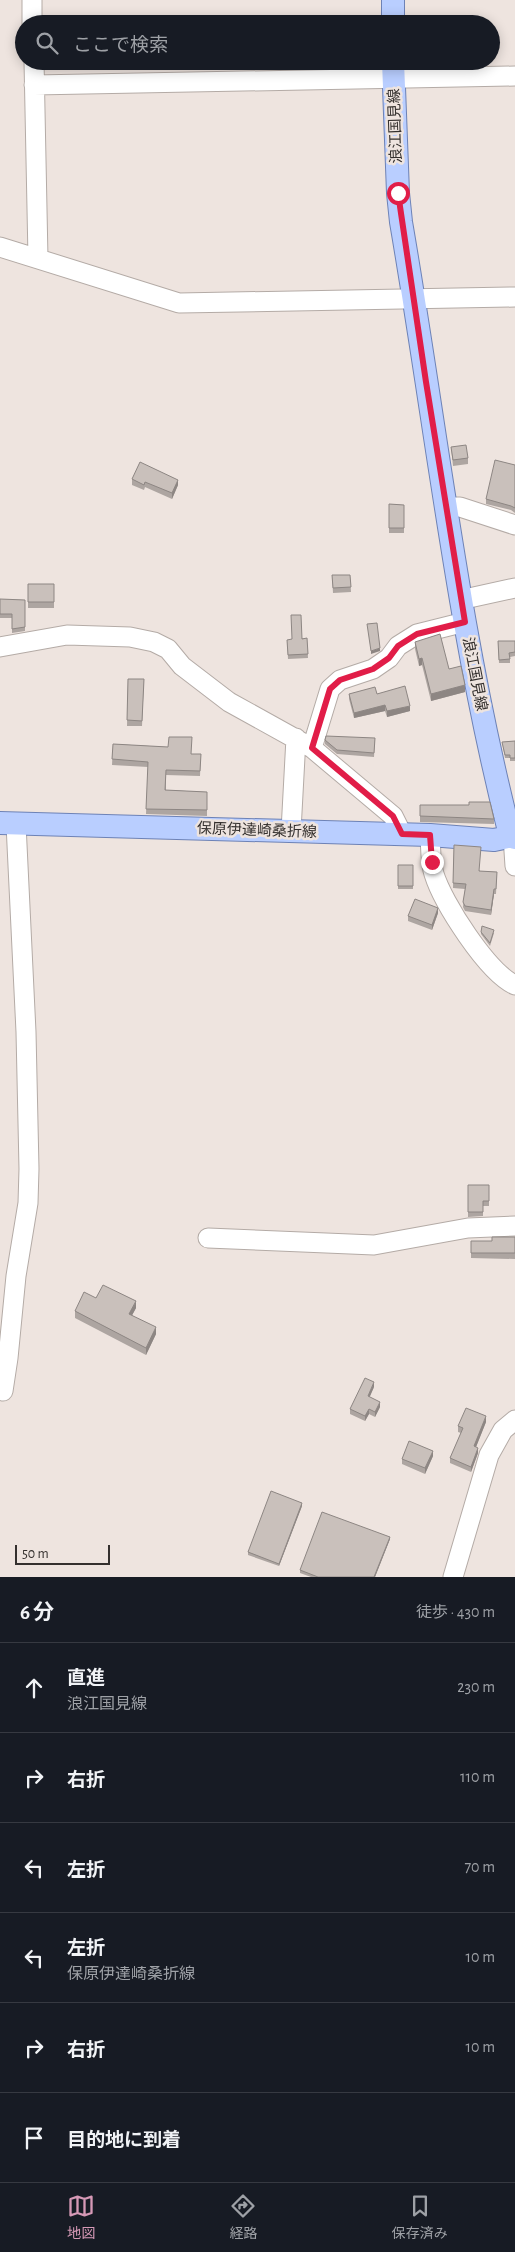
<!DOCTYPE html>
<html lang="ja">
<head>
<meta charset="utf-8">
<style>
  :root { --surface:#171b24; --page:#242831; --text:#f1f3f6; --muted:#9ea1a6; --line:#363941; --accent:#d699b6 }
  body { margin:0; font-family:"Alegreya Sans","Noto Sans JP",sans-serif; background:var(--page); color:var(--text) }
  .scale { position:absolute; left:15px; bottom:12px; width:95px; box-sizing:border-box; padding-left:5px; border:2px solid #34302e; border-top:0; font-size:14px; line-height:18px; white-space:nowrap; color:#34302e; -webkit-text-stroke:4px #eee4df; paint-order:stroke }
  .stop { position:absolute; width:15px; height:15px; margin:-11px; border:4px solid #e11d48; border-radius:50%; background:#fff }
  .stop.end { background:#e11d48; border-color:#fff; box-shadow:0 1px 5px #0008 }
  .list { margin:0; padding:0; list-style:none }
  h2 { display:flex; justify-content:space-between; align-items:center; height:65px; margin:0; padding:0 20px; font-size:21px }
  h2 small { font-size:16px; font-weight:400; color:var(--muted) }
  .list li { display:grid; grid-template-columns:32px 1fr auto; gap:15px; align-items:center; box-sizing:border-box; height:90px; padding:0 20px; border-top:1px solid var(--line) }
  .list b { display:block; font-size:19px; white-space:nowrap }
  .list p { margin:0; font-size:16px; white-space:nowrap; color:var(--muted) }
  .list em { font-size:16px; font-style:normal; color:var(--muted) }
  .icon { flex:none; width:28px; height:28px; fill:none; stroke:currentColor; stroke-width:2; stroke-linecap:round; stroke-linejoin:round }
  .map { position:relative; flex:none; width:515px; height:1577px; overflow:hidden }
  .search { position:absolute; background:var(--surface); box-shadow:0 2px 12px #0003; left:15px; right:15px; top:15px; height:55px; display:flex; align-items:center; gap:12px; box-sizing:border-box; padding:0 18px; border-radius:28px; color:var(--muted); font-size:19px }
  .sheet { height:605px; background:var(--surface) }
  nav { display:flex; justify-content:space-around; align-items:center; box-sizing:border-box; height:70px; border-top:1px solid var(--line); background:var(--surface); font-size:14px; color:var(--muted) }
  nav a { display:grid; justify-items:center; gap:2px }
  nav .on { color:var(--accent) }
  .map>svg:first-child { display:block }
</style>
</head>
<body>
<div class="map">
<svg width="515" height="1577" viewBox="0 0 515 1577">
  <rect width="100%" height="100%" fill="#eee4df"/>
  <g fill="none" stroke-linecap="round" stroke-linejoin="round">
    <defs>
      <path id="minor" d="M 32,0 L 32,24
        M 34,61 L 38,258
        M 34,85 L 515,76
        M 0,247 L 179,303 L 515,297
        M 447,507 L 460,507 L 515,525
        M 460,600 L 515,588
        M 0,647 L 67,635 L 130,637 L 154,642 L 168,649 L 182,666 L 229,702 L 312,748 L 393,816 L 402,834
        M 312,748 L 330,689 L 340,680 L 373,669 L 389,658 L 398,646 L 417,634 L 465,622
        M 291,831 L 296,738
        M 430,835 C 431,848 430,862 434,874 C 443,903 487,972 515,985
        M 513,836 L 515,866
        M 208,1238 L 374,1245 L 468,1228 L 515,1226
        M 3,1391 L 8,1358 L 16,1276 L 28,1203 L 29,1169 L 26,1032 L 16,824
        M 453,1577 L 489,1455 L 503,1430 L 515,1420"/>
      <path id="major" d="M 393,0 L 393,24
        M 393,61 L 398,193 L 401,222 C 436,425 458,631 509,831 L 515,838
        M 0,823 L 430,835 L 494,840 L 513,836"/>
    </defs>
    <use href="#minor" stroke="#b4aba6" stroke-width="21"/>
    <use href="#major" stroke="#6d82b6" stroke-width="24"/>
    <use href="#minor" stroke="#fff" stroke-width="19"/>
    <use href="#major" stroke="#b9ceff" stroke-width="22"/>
  </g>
  <path fill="#ada5a1" d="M 451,447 L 468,458 L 468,464 L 453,466 Z
    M 515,465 L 515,513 L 511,510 L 486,504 L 486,499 Z
    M 132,479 L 178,485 L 172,499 L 145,487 L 144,490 L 132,485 Z
    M 389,504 L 404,505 L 404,533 L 389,533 Z
    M 332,575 L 350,575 L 351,592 L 333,593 Z
    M 28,584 L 54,584 L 54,608 L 28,608 Z
    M 0,599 L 25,600 L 25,631 L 12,633 L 12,618 L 0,618 Z
    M 307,638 L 308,658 L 288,659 L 287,640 Z
    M 498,641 L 515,641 L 515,656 L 510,657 L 510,663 L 499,663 Z
    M 415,642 L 449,669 L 465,692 L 431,701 L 422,665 L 419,666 L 415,649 Z
    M 128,679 L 144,679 L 142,726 L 127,726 Z
    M 349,694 L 377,694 L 410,711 L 387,717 L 385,711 L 354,718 L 349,699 Z
    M 375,738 L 374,757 L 337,754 L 325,744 L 325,740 Z
    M 515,741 L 515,761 L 510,761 L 510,758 L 505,758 L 502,742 Z
    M 113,744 L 168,747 L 191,754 L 201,754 L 200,776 L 166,775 L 166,790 L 207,792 L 207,816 L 146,814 L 148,767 L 112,765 Z
    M 420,805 L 494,819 L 494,824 L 420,822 Z
    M 454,845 L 480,871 L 497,872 L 496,894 L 494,894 L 491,915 L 465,911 L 463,907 L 465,889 L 453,888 Z
    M 398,865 L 413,865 L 413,889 L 398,889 Z
    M 438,913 L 432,930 L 408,921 L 408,916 Z
    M 481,932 L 494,933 L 490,946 L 481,934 Z
    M 468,1185 L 489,1185 L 489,1206 L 483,1206 L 483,1216 L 468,1217 Z
    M 515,1237 L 515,1259 L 471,1258 L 471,1241 L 492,1241 Z
    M 96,1298 L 136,1308 L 132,1315 L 156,1334 L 146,1355 L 75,1318 L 75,1311 Z
    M 374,1387 L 369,1397 L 380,1407 L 375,1417 L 369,1414 L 365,1421 L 350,1414 L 350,1409 Z
    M 486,1422 L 476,1447 L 478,1453 L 471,1472 L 450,1463 L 450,1458 L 461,1433 L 458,1432 L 458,1426 Z
    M 433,1456 L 425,1474 L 402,1464 L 402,1459 Z
    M 302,1506 L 279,1566 L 248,1555 L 248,1552 Z
    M 390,1539 L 375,1577 L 311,1577 L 300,1573 L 300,1570 Z"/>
  <path fill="#8d8683" d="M 178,480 L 178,485 L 172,499 L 172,493 Z
    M 380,648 L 380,651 L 371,654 L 371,651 Z
    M 422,658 L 422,665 L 419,666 L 419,659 Z
    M 465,685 L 465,692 L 431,701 L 431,694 Z
    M 385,705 L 385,711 L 354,718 L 354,713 Z
    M 410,706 L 410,711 L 387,717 L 387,711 Z
    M 494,889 L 494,894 L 491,915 L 491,910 Z
    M 438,908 L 438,913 L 432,930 L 432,925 Z
    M 136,1301 L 136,1308 L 129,1321 L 129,1314 Z
    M 156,1327 L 156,1334 L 146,1355 L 146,1348 Z
    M 374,1382 L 374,1387 L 368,1401 L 368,1396 Z
    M 380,1402 L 380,1407 L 375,1417 L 375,1412 Z
    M 369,1409 L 369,1414 L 365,1421 L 365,1416 Z
    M 486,1416 L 486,1422 L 474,1452 L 474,1446 Z
    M 478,1448 L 478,1453 L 471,1472 L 471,1467 Z
    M 433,1451 L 433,1456 L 425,1474 L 425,1468 Z
    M 302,1503 L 302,1506 L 279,1566 L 279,1564 Z
    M 390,1537 L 390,1539 L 375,1577 L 374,1577 Z"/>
  <path fill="#c9c0bb" stroke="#8d8683" d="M 466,445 L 468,458 L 453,460 L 451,447 Z
    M 495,460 L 515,465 L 515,508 L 511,506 L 486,499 Z
    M 140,462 L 178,480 L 172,493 L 145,482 L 144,485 L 132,479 Z
    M 389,504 L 404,505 L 404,528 L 389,528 Z
    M 332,575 L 350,575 L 351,587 L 333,588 Z
    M 28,584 L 54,584 L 54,602 L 28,602 Z
    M 0,599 L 25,600 L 25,627 L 12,629 L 12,614 L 0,614 Z
    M 291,615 L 301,615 L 302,639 L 307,638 L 308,654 L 288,655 L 287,640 L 292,639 Z
    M 377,623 L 380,648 L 371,651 L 367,624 Z
    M 440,634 L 449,669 L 461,666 L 465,685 L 431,694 L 422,658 L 419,659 L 415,642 Z
    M 498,641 L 515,641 L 515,652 L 509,653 L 510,659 L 499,660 Z
    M 128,679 L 144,679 L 142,721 L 127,720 Z
    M 405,686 L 410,706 L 387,711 L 385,705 L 354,713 L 349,694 L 375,687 L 377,694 Z
    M 326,736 L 375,738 L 374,753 L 337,750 L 325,740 Z
    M 169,737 L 192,737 L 191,754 L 201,754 L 200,771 L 166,770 L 165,790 L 207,792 L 207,810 L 146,809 L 148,762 L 112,759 L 113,744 L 168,747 Z
    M 515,741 L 515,758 L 510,758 L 510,755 L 505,755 L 502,742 Z
    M 469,802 L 490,802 L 494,819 L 420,816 L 420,805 L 469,805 Z
    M 454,845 L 481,847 L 479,871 L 497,872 L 496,889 L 494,889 L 491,910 L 465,906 L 463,902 L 466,884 L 453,883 Z
    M 398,865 L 413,865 L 413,886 L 398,886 Z
    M 415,899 L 438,908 L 432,925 L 408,916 Z
    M 482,926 L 494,930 L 490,943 L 481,932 Z
    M 468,1185 L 489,1185 L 489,1201 L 483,1201 L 483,1212 L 468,1212 Z
    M 492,1237 L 515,1237 L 515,1253 L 471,1253 L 471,1241 L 492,1241 Z
    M 103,1285 L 136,1301 L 129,1314 L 156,1327 L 146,1348 L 75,1311 L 84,1292 L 96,1298 Z
    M 365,1378 L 374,1382 L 368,1396 L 380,1402 L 375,1412 L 369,1409 L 365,1416 L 350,1409 Z
    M 466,1408 L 486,1416 L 474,1446 L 478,1448 L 471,1467 L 450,1458 L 463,1428 L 458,1426 Z
    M 409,1441 L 433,1451 L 425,1468 L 402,1459 Z
    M 271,1491 L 302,1503 L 279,1564 L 248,1552 Z
    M 322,1512 L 390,1537 L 374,1577 L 318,1577 L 300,1570 Z"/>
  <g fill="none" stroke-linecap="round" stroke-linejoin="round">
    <path stroke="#e11d48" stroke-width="6" d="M 398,193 L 426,382 L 465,622 L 417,634 L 398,646 L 389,658 L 373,669 L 340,680 L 330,689 L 312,748 L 393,816 L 402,834 L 430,835 L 432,862"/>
  </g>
  <g text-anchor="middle" stroke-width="5" stroke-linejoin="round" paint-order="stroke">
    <g font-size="15" fill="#34302e" stroke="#eee4df">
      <text transform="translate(395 126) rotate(-92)" y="5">浪江国見線</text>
      <text transform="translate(475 674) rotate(79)" y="5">浪江国見線</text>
      <text transform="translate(257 830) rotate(2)" y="5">保原伊達崎桑折線</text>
    </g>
  </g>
</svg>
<div class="scale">50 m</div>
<div class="stop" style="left:398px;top:193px"></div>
<div class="stop end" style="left:432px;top:862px"></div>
<div class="search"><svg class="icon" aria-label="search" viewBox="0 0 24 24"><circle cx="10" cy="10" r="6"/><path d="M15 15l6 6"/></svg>ここで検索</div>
</div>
<section class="sheet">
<h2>6 分<small>徒歩 · 430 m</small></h2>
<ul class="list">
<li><svg class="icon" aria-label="ahead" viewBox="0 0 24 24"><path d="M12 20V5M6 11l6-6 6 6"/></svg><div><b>直進</b><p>浪江国見線</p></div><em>230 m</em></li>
<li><svg class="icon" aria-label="right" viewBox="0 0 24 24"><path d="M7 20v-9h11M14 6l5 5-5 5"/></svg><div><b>右折</b></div><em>110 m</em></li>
<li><svg class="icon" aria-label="left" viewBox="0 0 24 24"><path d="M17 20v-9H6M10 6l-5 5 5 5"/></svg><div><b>左折</b></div><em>70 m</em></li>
<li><svg class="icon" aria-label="left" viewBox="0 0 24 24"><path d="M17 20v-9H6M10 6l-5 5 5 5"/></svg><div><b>左折</b><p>保原伊達崎桑折線</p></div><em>10 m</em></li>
<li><svg class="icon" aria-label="right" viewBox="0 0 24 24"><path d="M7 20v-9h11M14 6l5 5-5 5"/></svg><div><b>右折</b></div><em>10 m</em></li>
<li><svg class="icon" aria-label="arrive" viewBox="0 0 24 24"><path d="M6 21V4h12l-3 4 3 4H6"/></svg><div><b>目的地に到着</b></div></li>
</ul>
</section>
<nav>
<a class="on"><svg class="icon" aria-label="map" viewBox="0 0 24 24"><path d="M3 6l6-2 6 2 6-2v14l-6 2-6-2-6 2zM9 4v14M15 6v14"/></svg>地図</a>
<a><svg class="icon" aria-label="directions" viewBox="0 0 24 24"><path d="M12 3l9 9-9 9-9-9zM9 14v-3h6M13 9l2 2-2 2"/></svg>経路</a>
<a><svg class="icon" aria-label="saved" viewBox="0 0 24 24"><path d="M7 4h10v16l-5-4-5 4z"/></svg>保存済み</a>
</nav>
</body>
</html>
